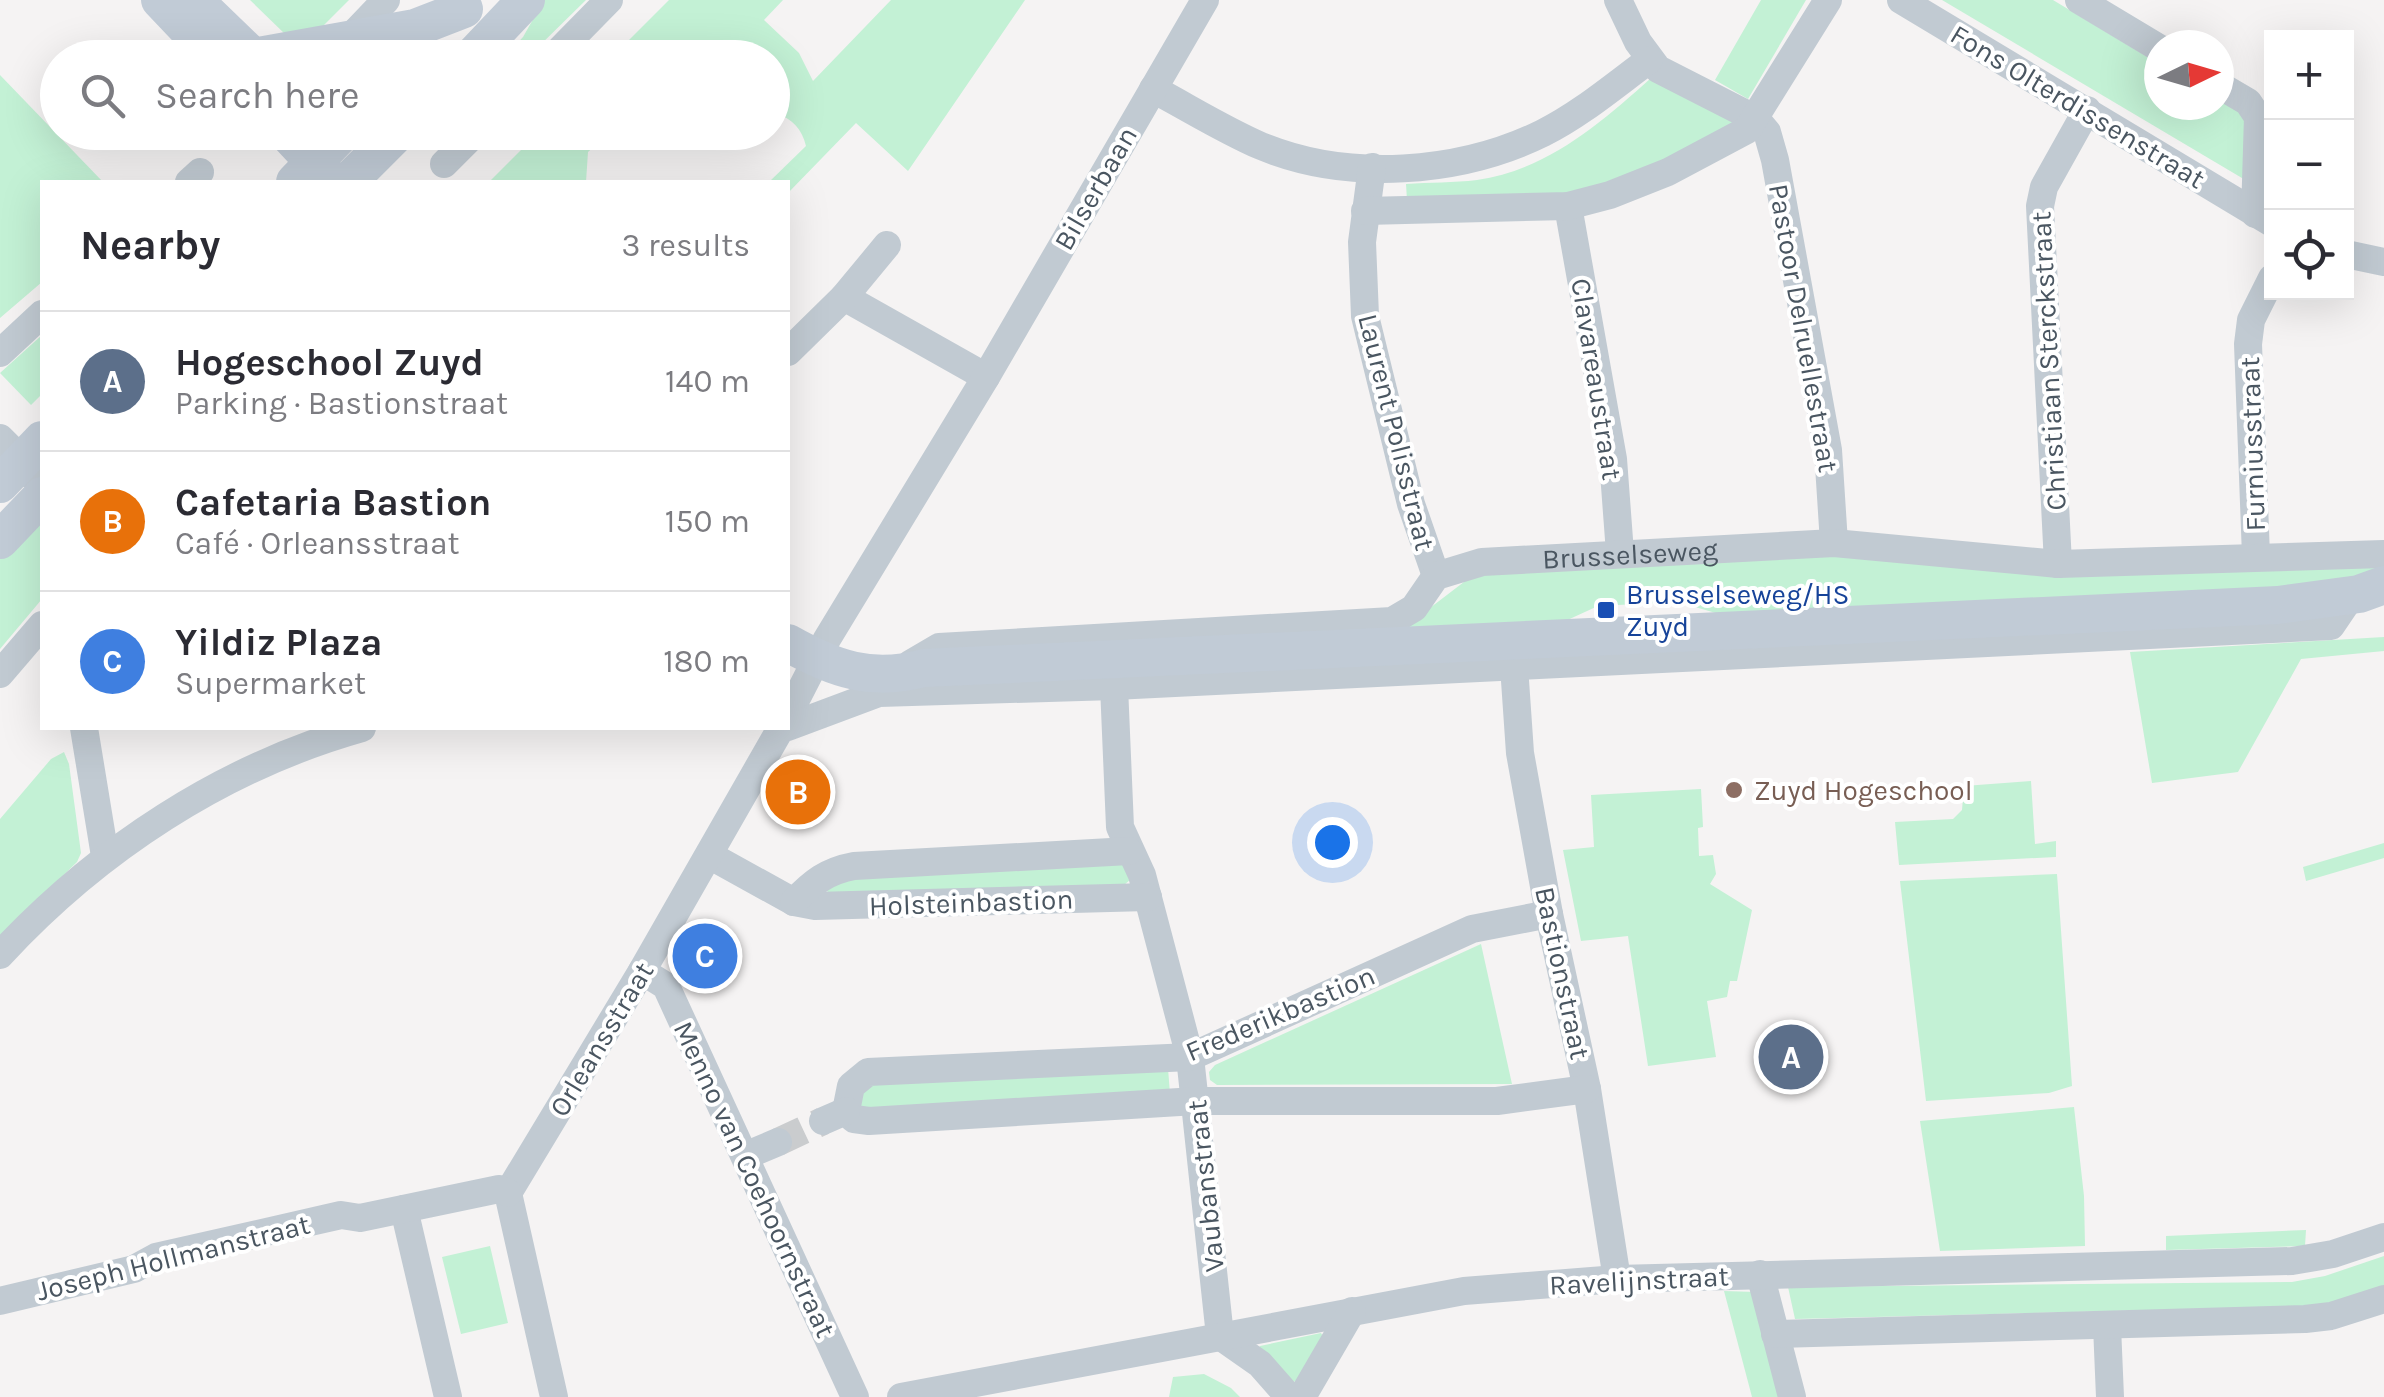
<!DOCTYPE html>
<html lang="en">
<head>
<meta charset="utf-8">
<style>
  :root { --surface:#fff; --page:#f7f7f7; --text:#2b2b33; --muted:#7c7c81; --line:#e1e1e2; --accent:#b45309 }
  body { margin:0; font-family:Karla,sans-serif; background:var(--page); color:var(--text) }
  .controls { position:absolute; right:30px; top:30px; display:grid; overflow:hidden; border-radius:0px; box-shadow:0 10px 40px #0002 }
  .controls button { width:90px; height:90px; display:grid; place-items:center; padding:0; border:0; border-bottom:2px solid var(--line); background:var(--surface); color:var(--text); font:50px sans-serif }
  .compass { position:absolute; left:2144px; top:30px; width:90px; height:90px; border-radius:50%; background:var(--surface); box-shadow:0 10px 40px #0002; rotate:85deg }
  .you { position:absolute; left:1332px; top:842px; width:35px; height:35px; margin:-25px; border:8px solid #fff; border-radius:50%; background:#1a73e8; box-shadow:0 0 0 15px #1a73e833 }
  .badge { display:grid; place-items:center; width:65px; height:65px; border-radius:50%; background:var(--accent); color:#fff; font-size:32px; font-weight:700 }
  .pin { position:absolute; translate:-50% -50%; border:5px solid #fff; box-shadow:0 2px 10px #0006 }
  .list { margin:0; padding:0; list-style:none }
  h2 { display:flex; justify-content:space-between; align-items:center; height:130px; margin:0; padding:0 40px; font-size:42px }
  h2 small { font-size:32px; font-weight:400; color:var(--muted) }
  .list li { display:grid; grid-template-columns:65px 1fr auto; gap:30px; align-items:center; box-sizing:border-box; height:140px; padding:0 40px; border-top:2px solid var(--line) }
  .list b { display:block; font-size:38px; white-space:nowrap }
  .list p { margin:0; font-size:32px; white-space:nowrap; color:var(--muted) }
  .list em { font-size:32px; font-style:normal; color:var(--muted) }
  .icon { flex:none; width:55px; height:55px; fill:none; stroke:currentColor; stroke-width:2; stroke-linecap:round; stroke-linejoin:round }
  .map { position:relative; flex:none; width:2384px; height:1397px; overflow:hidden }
  .search { position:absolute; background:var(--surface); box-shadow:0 10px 40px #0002; left:40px; top:40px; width:750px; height:110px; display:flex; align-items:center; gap:25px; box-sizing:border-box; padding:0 35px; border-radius:55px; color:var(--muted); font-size:38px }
  .panel { position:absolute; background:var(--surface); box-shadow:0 10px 40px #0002; left:40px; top:180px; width:750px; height:550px; border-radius:0px }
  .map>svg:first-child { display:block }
</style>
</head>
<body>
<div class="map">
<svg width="2384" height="1397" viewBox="0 0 2384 1397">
  <rect width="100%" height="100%" fill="#f5f3f3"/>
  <path fill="#c3f1d5" d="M 250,0 L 349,0 L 318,31 L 287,36 Z
    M 544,0 L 586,0 L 528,57 L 504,58 L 523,37 Z
    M 669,0 L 783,0 L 764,20 L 799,53 L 813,81 L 891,0 L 1025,0 L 908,171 L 856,123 L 788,193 L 788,182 L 769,182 L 806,146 C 802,129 792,118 776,114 L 773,116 L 772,58 L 612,57 Z
    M 1761,0 L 1806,0 L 1748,99 L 1715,80 Z
    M 1942,0 L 2053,0 L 2159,64 L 2159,105 L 2219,105 L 2219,100 L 2249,118 L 2247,181 Z
    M 0,75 L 103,182 L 42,182 L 42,282 L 0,318 Z
    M 1651,78 L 1738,125 L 1632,179 L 1565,196 L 1407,200 L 1406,184 C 1429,182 1454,183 1477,180 C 1547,170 1601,123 1651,78 Z
    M 538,133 L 593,133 L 599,142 L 588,152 L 586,182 L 489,182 Z
    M 42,335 L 42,394 L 31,405 L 0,373 Z
    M 42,510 L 42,599 L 0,649 L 0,553 Z
    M 1836,550 L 2359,559 L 2378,569 L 2310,589 L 1726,616 L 1678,602 L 1598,606 L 1550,628 L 1405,627 L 1477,572 Z
    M 2384,637 L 2384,651 L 2301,659 L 2238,772 L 2152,783 L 2130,652 Z
    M 64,752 L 69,764 L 81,853 L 77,862 L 0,937 L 0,819 L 51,759 Z
    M 2031,781 L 2035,844 L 2056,841 L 2056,857 L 1899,865 L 1895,822 L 1953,819 L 1962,810 L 1964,786 Z
    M 1701,789 L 1703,827 L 1698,828 L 1699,856 L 1713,855 L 1716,874 L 1710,884 L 1752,910 L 1737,981 L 1730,981 L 1727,997 L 1707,1001 L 1716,1057 L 1648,1066 L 1628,936 L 1581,941 L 1563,850 L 1594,847 L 1591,795 Z
    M 2384,843 L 2384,858 L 2306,881 L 2303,867 Z
    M 1124,862 L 1130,880 L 1124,885 L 831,896 L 827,891 L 833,878 Z
    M 2057,874 L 2072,1086 L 2049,1093 L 1926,1101 L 1900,881 Z
    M 1481,944 L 1512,1084 L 1217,1085 L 1210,1080 L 1209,1072 L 1215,1065 Z
    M 1168,1068 L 1170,1094 L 860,1115 L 851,1101 L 873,1080 Z
    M 2074,1107 L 2084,1196 L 2085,1246 L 1940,1251 L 1920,1121 Z
    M 2306,1230 L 2305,1246 L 2166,1250 L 2166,1236 Z
    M 490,1246 L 508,1323 L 461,1334 L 442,1257 Z
    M 2384,1256 L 2384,1286 L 2319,1306 L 1795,1319 L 1788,1287 L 2292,1282 L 2325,1276 Z
    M 1724,1291 L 1756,1292 L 1784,1397 L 1752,1397 Z
    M 1321,1333 L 1325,1340 L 1300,1381 L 1292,1382 L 1258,1351 L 1260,1346 Z
    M 1204,1374 L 1231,1388 L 1240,1397 L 1169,1397 L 1173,1377 Z"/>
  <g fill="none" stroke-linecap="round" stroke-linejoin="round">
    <path stroke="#caccce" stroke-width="28" stroke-dasharray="28 14" stroke-linecap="butt" d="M 778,1142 L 823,1121"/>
    <g stroke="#c1cad2" stroke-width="28">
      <path d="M 1618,0 L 1638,42 L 1658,69 L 1756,119 L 1767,132 L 1775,160 L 1828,450 L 1834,543"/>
      <path d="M 1901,0 L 2272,223"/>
      <path d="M 2079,0 L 2159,48"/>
      <path d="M 346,42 L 386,0"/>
      <path d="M 552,58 L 609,0"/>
      <path d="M 2219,85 L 2248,102 L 2258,117 L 2255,214"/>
      <path d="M 1153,89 C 1189,108 1224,130 1261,146 C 1348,182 1460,174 1543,133 C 1581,114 1615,85 1649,60"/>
      <path d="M 444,164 L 476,132"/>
      <path d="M 1372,167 L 1362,242 L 1365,316 L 1411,504 L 1436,576"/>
      <path d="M 189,182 L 200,172"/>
      <path d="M 1568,206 L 1613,459 L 1620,553"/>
      <path d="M 1365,211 L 1568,206 L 1610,195 L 1668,172 L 1747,130 L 1828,0"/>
      <path d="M 2346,254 L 2384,262"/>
      <path d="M 844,297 L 986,377"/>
      <path d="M 788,352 L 844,297 L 887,245"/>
      <path d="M 0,353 L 42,314"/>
      <path d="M 0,438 L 23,461 L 31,475"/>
      <path d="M 2256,556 L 2248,344 L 2251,320 L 2272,278"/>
      <path d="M 2058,564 L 2040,206 L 2044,187 L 2087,110"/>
      <path id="s1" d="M 910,664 L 939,647 L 1392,621 L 1414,608 L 1436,576 L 1482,562 L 1834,543 L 2058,564 L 2384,554"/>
      <path d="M 1514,666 L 1520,753 L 1549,914 L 1587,1089 L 1617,1279"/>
      <path d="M 0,674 L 42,625"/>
      <path d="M 1114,686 L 1120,827 L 1142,875 L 1190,1057 L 1220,1336 L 1260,1364 L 1289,1397"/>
      <path d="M 788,715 L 827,639 L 986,377 L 1205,0"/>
      <path d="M 788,727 L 879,693 L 1114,686 L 2331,626 L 2352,595"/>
      <path d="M 84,728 L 105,856"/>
      <path d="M 709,855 L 794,902 L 815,906 L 1148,897"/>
      <path d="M 794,902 C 813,882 827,871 854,866 L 1129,851"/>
      <path d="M 0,955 C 97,850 223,767 362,728"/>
      <path d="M 642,971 L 666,986 L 855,1397"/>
      <path d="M 846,1111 L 851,1086 L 868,1072 L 1190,1057 L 1472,929 L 1549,914"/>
      <path d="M 846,1111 L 854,1119 L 869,1121 L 1196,1101 L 1497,1101 L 1587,1089"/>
      <path d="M 823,1121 L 846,1111"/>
      <path d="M 745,1156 L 778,1142"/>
      <path d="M 508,1193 L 642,971 L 781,728"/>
      <path d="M 508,1193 L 554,1397"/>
      <path d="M 404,1209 L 448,1397"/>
      <path d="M 1760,1274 L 1792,1397"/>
      <path d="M 0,1301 L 134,1269 L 156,1257 L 341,1215 L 360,1218 L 499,1189 L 508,1193"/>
      <path d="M 2107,1326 L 2110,1397"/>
      <path d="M 1775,1334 L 2305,1319 L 2331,1316 L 2384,1299"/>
      <path d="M 901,1397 L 1464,1291 L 1617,1279 L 2292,1261 L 2333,1254 L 2384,1237"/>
      <path d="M 1302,1397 L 1352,1311"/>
    </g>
    <path stroke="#c1cbd6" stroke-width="38" d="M 160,0 L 215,58
      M 194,0 L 254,58
      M 253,57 L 415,28 L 464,9
      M 471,58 L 526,0
      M 286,132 L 329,178
      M 295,182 L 343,132
      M 348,182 L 398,132
      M 0,484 L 42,440
      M 0,540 L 42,496
      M 788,643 C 834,669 871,682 924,668 L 2278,605 L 2359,594 L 2384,585"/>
  </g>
  <rect fill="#1a4fb4" stroke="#fff" stroke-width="4" x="1596" y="600" width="20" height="20" rx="5"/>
  <circle fill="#8d6e63" stroke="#fff" stroke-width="4" cx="1734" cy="790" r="10"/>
  <g text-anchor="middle" stroke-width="8" stroke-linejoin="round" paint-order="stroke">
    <g font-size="28" fill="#4a5661" stroke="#fff">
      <text transform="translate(2078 106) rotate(31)" y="10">Fons Olterdissenstraat</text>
      <text transform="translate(1095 188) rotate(-60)" y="10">Bilserbaan</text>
      <text transform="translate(1804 328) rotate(80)" y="10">Pastoor Delruellestraat</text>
      <text transform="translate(2048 361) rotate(-93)" y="10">Christiaan Sterckstraat</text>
      <text transform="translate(1597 379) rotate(81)" y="10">Clavareaustraat</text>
      <text transform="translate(1397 432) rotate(76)" y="10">Laurent Polisstraat</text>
      <text transform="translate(2252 444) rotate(-92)" y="10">Furniusstraat</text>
      <text dy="10" stroke="none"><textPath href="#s1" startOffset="748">Brusselseweg</textPath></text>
      <text transform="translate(971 902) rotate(-2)" y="10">Holsteinbastion</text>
      <text transform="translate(1563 973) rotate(78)" y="10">Bastionstraat</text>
      <text transform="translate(1280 1013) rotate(-23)" y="10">Frederikbastion</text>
      <text transform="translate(601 1039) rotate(-59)" y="10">Orleansstraat</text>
      <text transform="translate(755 1179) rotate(65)" y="10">Menno van Coehoornstraat</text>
      <text transform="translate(1205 1186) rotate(-96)" y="10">Vaubanstraat</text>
      <text transform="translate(173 1257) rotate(-14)" y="10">Joseph Hollmanstraat</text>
      <text transform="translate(1639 1280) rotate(-3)" y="10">Ravelijnstraat</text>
    </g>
    <g font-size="28" fill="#164399" stroke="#fff" text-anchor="start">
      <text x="1626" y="604">Brusselseweg/HS<tspan x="1626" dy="32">Zuyd</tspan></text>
    </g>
    <g font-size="28" fill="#785e54" stroke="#fff" text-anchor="start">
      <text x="1754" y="800">Zuyd Hogeschool</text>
    </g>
  </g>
</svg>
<div class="controls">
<button>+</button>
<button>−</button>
<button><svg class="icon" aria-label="locate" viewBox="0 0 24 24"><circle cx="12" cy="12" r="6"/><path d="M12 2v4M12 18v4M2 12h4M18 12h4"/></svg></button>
</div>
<svg class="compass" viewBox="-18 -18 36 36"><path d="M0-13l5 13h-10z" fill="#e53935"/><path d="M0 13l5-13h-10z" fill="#7c7c81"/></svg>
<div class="you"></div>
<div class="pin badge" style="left:1791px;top:1057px;background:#5c6f8a">A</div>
<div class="pin badge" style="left:798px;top:792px;background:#e8710a">B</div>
<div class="pin badge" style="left:705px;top:956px;background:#3f7fe0">C</div>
<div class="search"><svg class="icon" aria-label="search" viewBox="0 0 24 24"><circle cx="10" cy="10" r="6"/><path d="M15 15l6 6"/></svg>Search here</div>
<section class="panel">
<h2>Nearby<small>3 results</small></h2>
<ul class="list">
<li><span class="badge" style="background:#5c6f8a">A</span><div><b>Hogeschool Zuyd</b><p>Parking · Bastionstraat</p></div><em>140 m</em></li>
<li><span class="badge" style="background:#e8710a">B</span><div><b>Cafetaria Bastion</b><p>Café · Orleansstraat</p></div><em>150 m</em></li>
<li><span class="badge" style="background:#3f7fe0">C</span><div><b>Yildiz Plaza</b><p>Supermarket</p></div><em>180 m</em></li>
</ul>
</section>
</div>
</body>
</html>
